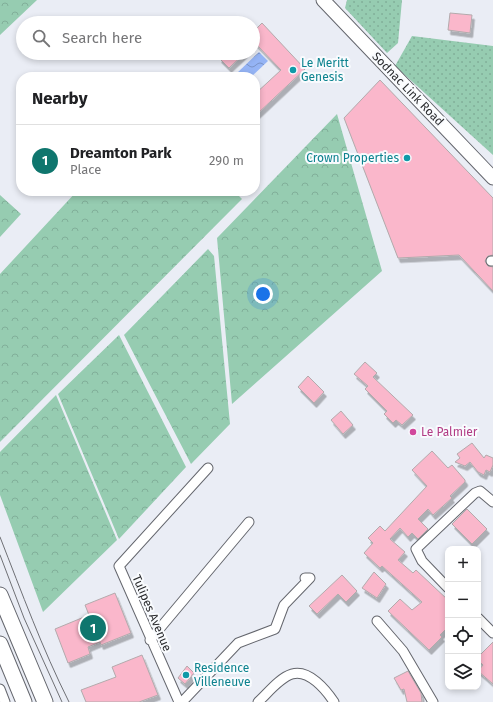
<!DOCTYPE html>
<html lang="en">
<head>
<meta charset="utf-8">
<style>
  :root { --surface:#fff; --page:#f6f6f6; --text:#202124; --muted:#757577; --line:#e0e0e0; --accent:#0f766e }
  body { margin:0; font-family:"Fira Sans",sans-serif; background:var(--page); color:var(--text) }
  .controls { position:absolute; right:12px; bottom:12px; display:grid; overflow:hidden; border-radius:8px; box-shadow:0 2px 6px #0003 }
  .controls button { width:36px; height:36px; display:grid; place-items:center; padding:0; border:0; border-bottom:1px solid var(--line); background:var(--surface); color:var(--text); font:20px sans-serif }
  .you { position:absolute; left:263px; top:294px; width:14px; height:14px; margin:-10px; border:3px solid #fff; border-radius:50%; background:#1a73e8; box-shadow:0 0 0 6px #1a73e833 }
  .badge { display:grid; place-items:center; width:26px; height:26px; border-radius:50%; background:var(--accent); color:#fff; font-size:13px; font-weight:700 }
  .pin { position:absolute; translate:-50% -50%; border:2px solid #fff; box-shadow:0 1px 4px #0006 }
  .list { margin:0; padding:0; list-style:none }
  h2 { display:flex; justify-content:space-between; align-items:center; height:52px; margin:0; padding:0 16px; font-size:17px }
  h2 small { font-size:13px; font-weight:400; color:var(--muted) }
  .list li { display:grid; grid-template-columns:26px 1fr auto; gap:12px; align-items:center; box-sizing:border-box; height:72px; padding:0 16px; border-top:1px solid var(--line) }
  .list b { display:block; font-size:15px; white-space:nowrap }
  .list p { margin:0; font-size:13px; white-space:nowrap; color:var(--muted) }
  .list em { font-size:13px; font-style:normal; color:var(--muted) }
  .icon { flex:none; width:22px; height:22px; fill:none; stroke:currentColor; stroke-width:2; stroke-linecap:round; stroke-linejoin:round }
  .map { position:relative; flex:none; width:493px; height:702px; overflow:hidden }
  .search { position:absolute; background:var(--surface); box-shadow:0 2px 6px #0003; left:16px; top:16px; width:244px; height:44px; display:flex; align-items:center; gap:10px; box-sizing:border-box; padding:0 14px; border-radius:22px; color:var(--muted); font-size:15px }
  .panel { position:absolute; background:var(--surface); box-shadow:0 2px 6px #0003; left:16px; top:72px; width:244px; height:124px; border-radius:16px }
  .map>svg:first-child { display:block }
</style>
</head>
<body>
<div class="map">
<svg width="493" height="702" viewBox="0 0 493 702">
  <defs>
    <pattern id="grass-dots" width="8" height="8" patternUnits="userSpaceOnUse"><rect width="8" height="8" fill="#96ccb1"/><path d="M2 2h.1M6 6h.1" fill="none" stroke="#81af99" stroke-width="1.8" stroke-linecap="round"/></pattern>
    <pattern id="forest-crowns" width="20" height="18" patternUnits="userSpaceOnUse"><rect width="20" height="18" fill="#96ccb1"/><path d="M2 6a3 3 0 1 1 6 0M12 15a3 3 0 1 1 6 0" fill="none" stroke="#81af99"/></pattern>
    <pattern id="water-waves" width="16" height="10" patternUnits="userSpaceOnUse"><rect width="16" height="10" fill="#95b4f5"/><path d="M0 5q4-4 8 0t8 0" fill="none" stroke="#7a93c7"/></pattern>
    <filter id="shadow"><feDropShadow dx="2.5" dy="4.5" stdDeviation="0" flood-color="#0004"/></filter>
  </defs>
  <rect width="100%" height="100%" fill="#eaedf5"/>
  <path fill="url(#grass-dots)" d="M 347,0 L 402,0 L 398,43 L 387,53 L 345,8 Z
    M 412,36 L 493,46 L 493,155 L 395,66 Z"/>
  <path fill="url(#forest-crowns)" d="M 0,0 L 37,0 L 0,35 Z
    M 337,114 L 382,271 L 232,404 L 217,238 Z
    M 77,191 L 234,191 L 242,199 L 0,442 L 0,274 Z
    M 0,195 L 21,214 L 0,237 Z
    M 208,249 L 214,256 L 230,424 L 191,464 L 124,335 Z
    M 119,335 L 186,467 L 119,539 L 58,394 Z
    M 56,395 L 117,540 L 43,612 L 0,495 L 0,452 Z"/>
  <path fill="url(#water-waves)" d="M 259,52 L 268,61 L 251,77 L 239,77 L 236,74 Z"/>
  <path fill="#fab7cb" stroke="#b3aaac" filter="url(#shadow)" d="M 450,13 L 472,15 L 470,33 L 448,30 Z
    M 262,23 L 305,69 L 255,116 L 255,94 L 281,70 L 253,41 L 253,32 Z
    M 224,53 L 245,53 L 229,68 L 219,58 Z
    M 380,80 L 493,198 L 493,255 L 488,256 L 485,261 L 488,266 L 493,267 L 493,291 L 459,255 L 398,258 L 344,118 Z
    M 365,362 L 377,373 L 373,377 L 413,415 L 402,425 L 396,420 L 393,423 L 384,414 L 387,411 L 365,389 L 368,386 L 354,374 Z
    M 308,376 L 324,392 L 314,403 L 298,387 Z
    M 341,411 L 353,425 L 343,434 L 331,420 Z
    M 472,443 L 484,458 L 486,455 L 493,458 L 493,465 L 490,472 L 486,470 L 484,475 L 478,472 L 470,462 L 465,466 L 455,462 L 460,458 L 457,454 Z
    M 432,451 L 448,468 L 452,465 L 465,480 L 465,482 L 450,496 L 452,498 L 433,515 L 428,509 L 418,519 L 428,529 L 418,539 L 412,533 L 408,537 L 400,528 L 390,539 L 405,552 L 398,560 L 413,573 L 416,570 L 448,600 L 448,627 L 440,635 L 442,637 L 429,650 L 388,611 L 400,599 L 412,610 L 422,602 L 382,566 L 380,568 L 364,553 L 373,543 L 368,538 L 380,526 L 385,531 L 427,486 L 412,470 Z
    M 467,509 L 487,529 L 472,544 L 452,524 Z
    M 374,572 L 386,584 L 377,598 L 362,588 Z
    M 342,575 L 357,591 L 346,602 L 338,594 L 317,614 L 309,606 Z
    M 115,593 L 131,633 L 101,645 L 100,642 L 88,647 L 90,654 L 68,663 L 55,629 L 89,615 L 85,605 Z
    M 493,642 L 493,684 L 478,671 L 483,665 L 478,660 L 478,657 Z
    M 142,655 L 158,695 L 139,702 L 86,702 L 81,690 L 116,677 L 112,667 Z
    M 187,666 L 194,673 L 185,684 L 178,678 Z
    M 408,671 L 421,693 L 422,702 L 407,702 L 404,689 L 401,690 L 394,678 Z"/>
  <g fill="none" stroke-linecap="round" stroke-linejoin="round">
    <defs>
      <path id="minor" d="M 491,261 L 493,261
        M 448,588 L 422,561 L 416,549 L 475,493 L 480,491 L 493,502
        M 478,618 L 493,633
        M 377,621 L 403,651 L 433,702
        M 150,640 L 249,522
        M 0,689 L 5,702
        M 179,702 L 119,566 L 208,468
        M 182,702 L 238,643 L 275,629 L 284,605 L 310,578 L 305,578
        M 258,702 C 268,693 279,678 292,674 C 309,669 326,690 334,702"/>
      <path id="secondary" d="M 323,0 L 493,178"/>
      <path id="trunk" d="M 0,595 L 45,702
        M 0,644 L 24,702"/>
    </defs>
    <use href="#minor" stroke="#64666d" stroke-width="11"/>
    <use href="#secondary" stroke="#64666d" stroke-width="15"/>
    <use href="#trunk" stroke="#64666d" stroke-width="17"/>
    <use href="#minor" stroke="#fff" stroke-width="9"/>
    <use href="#secondary" stroke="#fff" stroke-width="13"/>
    <use href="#trunk" stroke="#fff" stroke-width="15"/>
    <path stroke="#6f7075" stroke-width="1" d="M 0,537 C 22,593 42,648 69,702
      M 0,555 L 24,618 L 62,702"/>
  </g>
  <g fill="#0f9aa8" stroke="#f9fbfe" stroke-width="1.5">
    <circle cx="293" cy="70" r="4"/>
    <circle cx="407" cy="158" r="4"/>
    <circle cx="186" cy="675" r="4"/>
  </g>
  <circle fill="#d1479c" stroke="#f9fbfe" stroke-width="1.5" cx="413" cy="432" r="4"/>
  <g text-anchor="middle" stroke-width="4" stroke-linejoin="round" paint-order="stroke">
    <g font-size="12" fill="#0d838f" stroke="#f9fbfe" text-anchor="start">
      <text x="301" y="67">Le Meritt<tspan x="301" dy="14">Genesis</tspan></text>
      <text x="399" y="162" text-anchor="end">Crown Properties</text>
      <text x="194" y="672">Residence<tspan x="194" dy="14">Villeneuve</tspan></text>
    </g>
    <g font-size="12" fill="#2a2b2e" stroke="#f9fbfe">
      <text transform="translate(408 89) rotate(46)" y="4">Sodnac Link Road</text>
      <text transform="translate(152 613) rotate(67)" y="4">Tulipes Avenue</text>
    </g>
    <g font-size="12" fill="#b23c85" stroke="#f9fbfe" text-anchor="start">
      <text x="421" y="436">Le Palmier</text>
    </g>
  </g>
</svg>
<div class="controls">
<button>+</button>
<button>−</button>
<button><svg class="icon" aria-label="locate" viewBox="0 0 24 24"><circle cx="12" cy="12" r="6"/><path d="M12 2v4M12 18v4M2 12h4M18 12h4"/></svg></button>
<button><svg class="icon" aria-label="layers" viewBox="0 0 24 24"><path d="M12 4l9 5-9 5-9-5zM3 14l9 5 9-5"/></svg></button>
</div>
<div class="you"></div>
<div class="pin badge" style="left:93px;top:628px">1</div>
<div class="search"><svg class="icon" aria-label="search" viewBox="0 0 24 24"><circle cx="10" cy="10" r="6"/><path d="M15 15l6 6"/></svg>Search here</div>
<section class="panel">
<h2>Nearby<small></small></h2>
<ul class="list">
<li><span class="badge">1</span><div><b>Dreamton Park</b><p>Place</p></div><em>290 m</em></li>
</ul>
</section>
</div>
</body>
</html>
